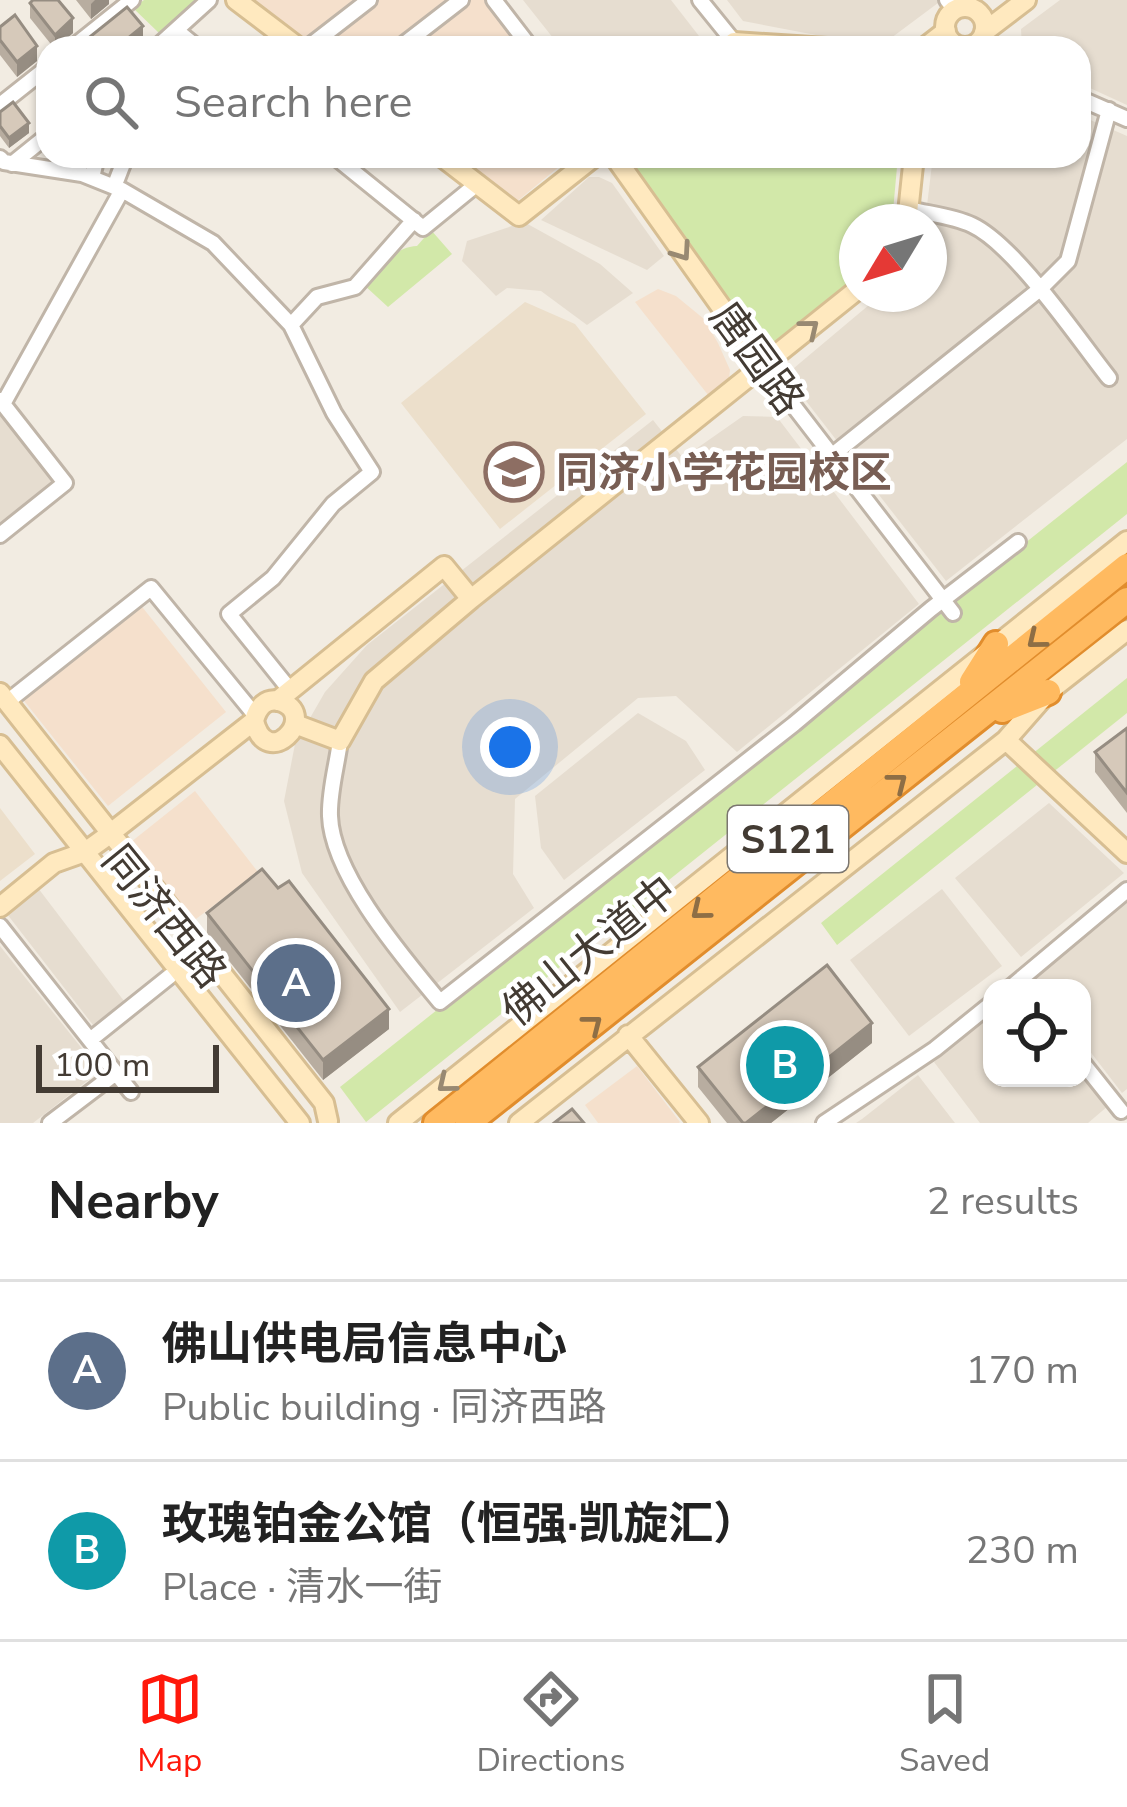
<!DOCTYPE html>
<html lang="en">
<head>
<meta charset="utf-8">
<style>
  :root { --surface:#fff; --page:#f6f6f6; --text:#222; --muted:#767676; --line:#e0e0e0; --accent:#ff190c }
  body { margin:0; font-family:"Nunito Sans","Noto Sans SC",sans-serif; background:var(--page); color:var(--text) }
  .controls { position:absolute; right:36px; bottom:36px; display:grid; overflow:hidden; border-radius:24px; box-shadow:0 3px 9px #0004 }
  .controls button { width:108px; height:108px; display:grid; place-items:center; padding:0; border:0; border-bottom:3px solid var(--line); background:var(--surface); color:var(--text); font:60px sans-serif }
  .compass { position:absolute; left:839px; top:204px; width:108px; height:108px; border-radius:50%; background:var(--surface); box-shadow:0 3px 9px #0004; rotate:232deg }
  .scale { position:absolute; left:36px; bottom:30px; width:183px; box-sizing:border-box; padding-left:12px; border:6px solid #433b33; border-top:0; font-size:33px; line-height:42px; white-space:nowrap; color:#433b33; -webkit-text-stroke:9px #fff; paint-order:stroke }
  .you { position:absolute; left:510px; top:747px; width:42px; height:42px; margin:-30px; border:9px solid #fff; border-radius:50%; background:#1a73e8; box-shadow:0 0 0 18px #1a73e833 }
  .badge { display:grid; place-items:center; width:78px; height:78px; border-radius:50%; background:var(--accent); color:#fff; font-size:39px; font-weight:700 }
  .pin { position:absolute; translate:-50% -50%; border:6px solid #fff; box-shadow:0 3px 12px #0006 }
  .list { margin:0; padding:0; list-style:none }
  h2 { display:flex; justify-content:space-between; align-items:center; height:156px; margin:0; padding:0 48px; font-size:51px }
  h2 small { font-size:39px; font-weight:400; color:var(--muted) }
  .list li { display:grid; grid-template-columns:78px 1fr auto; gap:36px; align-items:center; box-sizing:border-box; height:180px; padding:0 48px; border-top:3px solid var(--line) }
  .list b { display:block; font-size:45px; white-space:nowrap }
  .list p { margin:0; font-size:39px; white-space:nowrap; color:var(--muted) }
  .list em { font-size:39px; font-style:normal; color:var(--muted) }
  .icon { flex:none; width:66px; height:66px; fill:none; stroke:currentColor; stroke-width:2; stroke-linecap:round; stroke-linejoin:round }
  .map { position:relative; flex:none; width:1127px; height:1123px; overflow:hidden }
  .search { position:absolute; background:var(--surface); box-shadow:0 3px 9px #0004; left:36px; right:36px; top:36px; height:132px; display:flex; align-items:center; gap:30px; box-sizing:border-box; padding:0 42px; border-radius:36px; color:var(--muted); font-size:45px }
  .sheet { height:516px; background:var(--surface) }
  nav { display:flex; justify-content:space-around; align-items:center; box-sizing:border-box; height:168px; border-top:3px solid var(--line); background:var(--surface); font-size:33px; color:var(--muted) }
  nav a { display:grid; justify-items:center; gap:6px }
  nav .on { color:var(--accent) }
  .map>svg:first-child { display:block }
</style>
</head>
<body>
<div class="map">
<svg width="1127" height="1123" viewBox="0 0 1127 1123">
  <rect width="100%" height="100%" fill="#f2ece2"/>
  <path fill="#e6ddd0" d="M 523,0 L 671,0 L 699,36 L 683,48 L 561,48 Z
    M 727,0 L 942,0 L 879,47 L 743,21 Z
    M 1060,0 L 1127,0 L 1127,105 L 1079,83 L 1079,48 L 1022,48 L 1021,29 Z
    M 1079,115 L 1127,136 L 1127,439 L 946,581 L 792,383 L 794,368 L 882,294 L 929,294 L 929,222 L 925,222 L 933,156 L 1079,156 Z
    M 589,177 L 599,177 L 612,183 L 664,256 L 647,270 L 541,220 Z
    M 524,222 L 600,264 L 633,293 L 587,325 L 541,291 L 507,288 L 496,296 L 462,261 L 467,241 Z
    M 0,406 L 59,479 L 0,531 Z
    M 743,416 L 777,417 L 919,604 L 737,752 L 676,696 L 638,698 L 515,799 L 513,874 L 534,908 L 400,1012 L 302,873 L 284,801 L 295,744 L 325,692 L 367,645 L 653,420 L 683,458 Z
    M 638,713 L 686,741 L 705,770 L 564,880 L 541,848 L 535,796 Z
    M 1049,803 L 1124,873 L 1021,957 L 955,878 Z
    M 38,888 L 124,1001 L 93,1025 L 7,914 Z
    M 942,889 L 1002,966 L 909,1036 L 850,960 Z
    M 1127,900 L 1127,1089 L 1122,1093 L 1082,1041 L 1082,988 L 1040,988 L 1032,977 Z
    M 0,946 L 100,1071 L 33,1123 L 0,1123 Z
    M 992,1015 L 992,1078 L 1082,1078 L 1082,1072 L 1108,1106 L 1088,1123 L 980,1123 L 934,1062 Z
    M 918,1075 L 955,1123 L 856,1123 L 862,1119 Z"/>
  <path fill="#f5e0cc" d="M 249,0 L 485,0 L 522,48 L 316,48 Z
    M 454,156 L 572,156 L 515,203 Z
    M 658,289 L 676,296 L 704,319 L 718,343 L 730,370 L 728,387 L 712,400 L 635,302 Z
    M 139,603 L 226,712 L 108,806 L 21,697 Z
    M 195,791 L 258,872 L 192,922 L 131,842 Z
    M 637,1066 L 680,1122 L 679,1123 L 598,1123 L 585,1105 Z"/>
  <path fill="#ecdfcb" d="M 525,302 L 575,324 L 646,414 L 500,529 L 401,403 Z
    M 0,808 L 35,854 L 0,881 Z"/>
  <path fill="#d2e8a9" d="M 144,0 L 199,0 L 159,33 L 133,8 Z
    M 625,156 L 898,156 L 892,222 L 857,222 L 857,276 L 763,351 Z
    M 431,230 L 452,254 L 388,307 L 364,285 C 380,269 393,247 417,246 Z
    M 1127,462 L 1127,514 L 366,1122 L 340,1087 Z
    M 1127,678 L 1127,713 L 837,945 L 821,923 Z"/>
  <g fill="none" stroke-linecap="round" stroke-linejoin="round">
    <defs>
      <path id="street" d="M 494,0 L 531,48
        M 700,0 L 734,42
        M 947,0 L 955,10
        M 177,31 L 198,48
        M 976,44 L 981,48
        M 72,48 L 132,0
        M 156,48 L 209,0
        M 307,48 L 369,0
        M 399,48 L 461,0
        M 1079,98 L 1127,119
        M 0,105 L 48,67
        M 334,156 L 423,228 L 477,184
        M 0,158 L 4,162 L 82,174 L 122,190 L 213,243 L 291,325 L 334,413 L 372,472 L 333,504 L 273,578 L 229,614 L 290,690
        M 12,164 L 48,135
        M 92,178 L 97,156
        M 114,187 L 126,156
        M 909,209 C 929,214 953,216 972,225 C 1015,245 1078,339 1109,378
        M 291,325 L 317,297 L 355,287 L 414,220
        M 763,366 L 953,613
        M 0,400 L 65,483 L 0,535
        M 3,404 L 122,190
        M 830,457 L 1040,289 L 1068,261 L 1109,110
        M 7,702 L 151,588 L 255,715
        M 340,741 C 337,765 329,792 330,816 C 332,875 403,957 440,1002 L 794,724 L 931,609 L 1018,542
        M 0,926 L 131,1092
        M 1010,988 L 1127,890
        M 90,1040 L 170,976
        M 1082,1062 L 1121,1111
        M 50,1123 L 116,1073
        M 824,1123 L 935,1049 L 992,1003"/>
      <path id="secondary" d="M 236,0 L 299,48
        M945 27a20 20 0 1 1 40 0a20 20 0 1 1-40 0Z
        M 984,32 L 1026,0
        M 727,48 L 734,42 L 827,48
        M 924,48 L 946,31
        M 441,156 L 519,216 L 595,156
        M 614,156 L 763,366
        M 907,222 L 914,156
        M 0,693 L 324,1103 L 328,1121
        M 277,701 L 444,566 L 471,599 L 857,290
        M 295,724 L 340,741 L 374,681 L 471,599
        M 1006,740 L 1127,853
        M 0,745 L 300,1123
        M 0,907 L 54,863 L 85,852 L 103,839 L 254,721 C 257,708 266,696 282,702 C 319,717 267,772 254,721
        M 628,1035 L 699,1123
        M 398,1123 L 1127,541
        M 519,1123 L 1006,740 L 1048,692 L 1127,630"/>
      <path id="highway" d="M 972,682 L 996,644
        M 1002,710 L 1048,692
        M 436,1123 L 1127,566
        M 468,1123 L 1127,600"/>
    </defs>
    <use href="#street" stroke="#c0b5a8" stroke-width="20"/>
    <use href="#secondary" stroke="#d7be92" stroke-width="24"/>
    <use href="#highway" stroke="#e18d2d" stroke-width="30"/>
    <use href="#street" stroke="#fff" stroke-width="14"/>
    <use href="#secondary" stroke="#ffe9bf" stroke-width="18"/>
    <use href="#highway" stroke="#ffba60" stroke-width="24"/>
  </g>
  <path fill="#b8ada0" d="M 76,0 L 109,0 L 109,4 L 91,19 Z
    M 30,3 L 73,33 L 57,48 L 54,48 L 30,18 Z
    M 0,27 L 37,61 L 17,77 L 0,55 Z
    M 48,74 L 48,106 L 38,93 L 38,83 Z
    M 0,112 L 29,133 L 9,148 L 0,136 Z
    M 1127,728 L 1127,813 L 1095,772 L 1095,752 Z
    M 207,913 L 389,1029 L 323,1080 L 207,933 Z
    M 872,1043 L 771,1123 L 727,1123 L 698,1087 L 698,1067 Z"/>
  <path fill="#968d82" d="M 95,0 L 109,0 L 109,4 L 91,19 L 91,4 Z
    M 73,18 L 73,33 L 55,48 L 55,35 Z
    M 143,26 L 143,41 L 135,48 L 116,48 Z
    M 37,46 L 37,61 L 17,77 L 17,62 Z
    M 29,123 L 29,133 L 9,148 L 9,138 Z
    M 389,1009 L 389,1029 L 323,1080 L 323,1060 Z
    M 872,1023 L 872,1043 L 771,1123 L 746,1123 Z"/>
  <path fill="#d6c9ba" stroke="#968d82" stroke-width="3" d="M 33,0 L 58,0 L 73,18 L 55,35 L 30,3 Z
    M 127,7 L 143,26 L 116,48 L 76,48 Z
    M 15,15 L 37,46 L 17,62 L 0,40 L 0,27 Z
    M 48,74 L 48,96 L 38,83 Z
    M 13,102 L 29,123 L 9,138 L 0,126 L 0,112 Z
    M 1127,728 L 1127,793 L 1095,752 Z
    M 262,869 L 278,888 L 289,881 L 389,1009 L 323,1060 L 207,913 Z
    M 827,965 L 872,1023 L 746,1123 L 743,1123 L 698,1067 Z
    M 572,1109 L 584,1123 L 554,1123 Z"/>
  <defs><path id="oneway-chevron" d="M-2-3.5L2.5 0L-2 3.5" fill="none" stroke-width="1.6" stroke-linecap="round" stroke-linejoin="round" transform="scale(3)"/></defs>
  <g stroke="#988972">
    <use href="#oneway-chevron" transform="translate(682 252) rotate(55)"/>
    <use href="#oneway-chevron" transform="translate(810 328) rotate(-39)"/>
    <use href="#oneway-chevron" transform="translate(446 1084) rotate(141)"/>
  </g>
  <g stroke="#8e6e45">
    <use href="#oneway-chevron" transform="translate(1036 640) rotate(141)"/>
    <use href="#oneway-chevron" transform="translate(898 782) rotate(-38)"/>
    <use href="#oneway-chevron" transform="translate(700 911) rotate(141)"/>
    <use href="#oneway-chevron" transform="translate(593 1024) rotate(-38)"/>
  </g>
  <defs>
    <symbol id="school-ring" viewBox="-11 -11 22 22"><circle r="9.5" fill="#fff" stroke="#8d6e63" stroke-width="1.5"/><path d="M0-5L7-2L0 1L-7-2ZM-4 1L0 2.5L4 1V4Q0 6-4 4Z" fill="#8d6e63"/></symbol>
  </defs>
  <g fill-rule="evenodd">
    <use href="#school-ring" x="481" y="439" width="66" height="66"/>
  </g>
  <g text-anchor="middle" stroke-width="9" stroke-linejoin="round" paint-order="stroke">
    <rect fill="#fff" stroke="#7b7670" stroke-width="3" x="728" y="806" width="120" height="66" rx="9"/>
    <g font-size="39" font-weight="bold" fill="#433b33">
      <text x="788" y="853">S121</text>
    </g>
    <g font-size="42" fill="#433b33" stroke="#fff">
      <text transform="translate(758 358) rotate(54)" y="15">唐园路</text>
      <text transform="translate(165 916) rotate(51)" y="15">同济西路</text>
      <text transform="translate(589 950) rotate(-39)" y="15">佛山大道中</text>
    </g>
    <g font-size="42" font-weight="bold" fill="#785e54" stroke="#fff" text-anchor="start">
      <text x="556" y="487">同济小学花园校区</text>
    </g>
  </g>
</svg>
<div class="controls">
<button><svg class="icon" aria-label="locate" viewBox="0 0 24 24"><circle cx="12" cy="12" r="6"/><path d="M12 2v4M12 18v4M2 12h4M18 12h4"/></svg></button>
</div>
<svg class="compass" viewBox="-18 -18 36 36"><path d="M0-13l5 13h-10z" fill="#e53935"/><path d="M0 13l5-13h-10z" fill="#767676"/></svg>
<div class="scale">100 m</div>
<div class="you"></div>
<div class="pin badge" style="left:296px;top:983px;background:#5c6f8a">A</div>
<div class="pin badge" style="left:785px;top:1065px;background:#0f9aa8">B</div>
<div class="search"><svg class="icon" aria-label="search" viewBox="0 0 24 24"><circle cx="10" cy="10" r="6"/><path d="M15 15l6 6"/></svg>Search here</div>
</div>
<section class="sheet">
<h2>Nearby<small>2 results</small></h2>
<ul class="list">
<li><span class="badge" style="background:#5c6f8a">A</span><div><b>佛山供电局信息中心</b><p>Public building · 同济西路</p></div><em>170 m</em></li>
<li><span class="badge" style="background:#0f9aa8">B</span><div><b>玫瑰铂金公馆（恒强·凯旋汇）</b><p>Place · 清水一街</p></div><em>230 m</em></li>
</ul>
</section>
<nav>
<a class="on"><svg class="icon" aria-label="map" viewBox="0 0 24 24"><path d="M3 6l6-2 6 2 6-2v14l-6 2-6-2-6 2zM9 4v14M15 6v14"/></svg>Map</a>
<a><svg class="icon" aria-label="directions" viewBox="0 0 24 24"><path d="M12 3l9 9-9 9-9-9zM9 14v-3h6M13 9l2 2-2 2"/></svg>Directions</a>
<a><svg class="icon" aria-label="saved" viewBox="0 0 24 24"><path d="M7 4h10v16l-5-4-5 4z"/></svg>Saved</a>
</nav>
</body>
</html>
